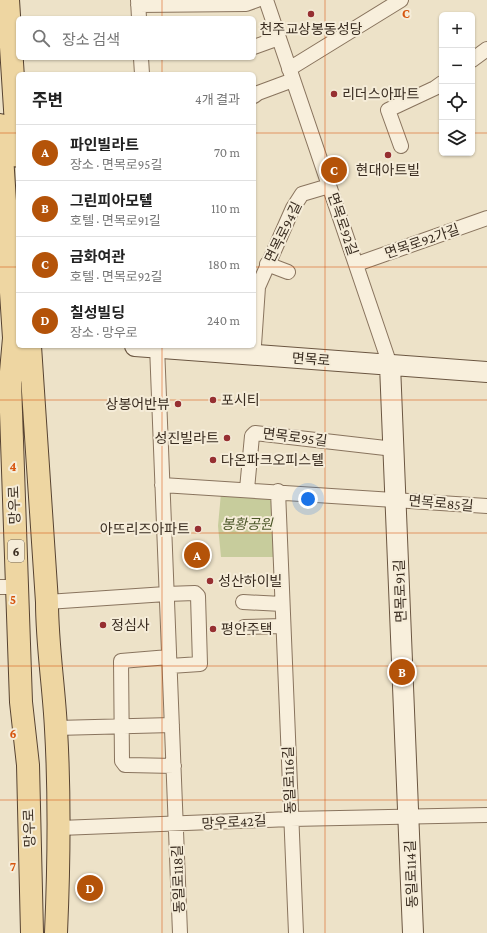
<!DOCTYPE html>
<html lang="ko">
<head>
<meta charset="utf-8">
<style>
  :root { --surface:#fff; --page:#f6f6f6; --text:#222; --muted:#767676; --line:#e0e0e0; --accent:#b45309 }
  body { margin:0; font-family:"Crimson Pro","Noto Sans KR",serif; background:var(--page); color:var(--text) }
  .controls { position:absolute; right:12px; top:12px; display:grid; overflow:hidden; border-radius:6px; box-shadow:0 1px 3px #0004 }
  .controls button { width:36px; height:36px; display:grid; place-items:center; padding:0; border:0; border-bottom:1px solid var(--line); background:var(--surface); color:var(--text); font:20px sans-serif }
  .you { position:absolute; left:308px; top:499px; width:14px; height:14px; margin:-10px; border:3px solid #fff; border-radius:50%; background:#1a73e8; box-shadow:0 0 0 6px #1a73e833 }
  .badge { display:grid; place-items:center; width:26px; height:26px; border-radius:50%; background:var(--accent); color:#fff; font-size:13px; font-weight:700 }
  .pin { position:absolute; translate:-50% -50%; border:2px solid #fff; box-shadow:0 1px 4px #0006 }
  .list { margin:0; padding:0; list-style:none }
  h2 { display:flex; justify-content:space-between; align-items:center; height:52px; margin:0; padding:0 16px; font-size:17px }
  h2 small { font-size:13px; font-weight:400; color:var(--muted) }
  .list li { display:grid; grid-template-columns:26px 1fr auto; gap:12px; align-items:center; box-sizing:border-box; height:56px; padding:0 16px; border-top:1px solid var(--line) }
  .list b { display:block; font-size:15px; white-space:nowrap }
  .list p { margin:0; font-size:13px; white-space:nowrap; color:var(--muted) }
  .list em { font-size:13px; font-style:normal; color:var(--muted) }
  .icon { flex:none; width:22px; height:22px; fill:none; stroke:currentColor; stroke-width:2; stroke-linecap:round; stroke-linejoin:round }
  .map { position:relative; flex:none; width:487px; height:933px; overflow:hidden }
  .search { position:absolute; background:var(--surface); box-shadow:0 1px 3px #0004; left:16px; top:16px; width:240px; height:44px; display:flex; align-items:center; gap:10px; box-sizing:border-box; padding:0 14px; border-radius:6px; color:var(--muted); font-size:15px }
  .panel { position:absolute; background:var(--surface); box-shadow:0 1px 3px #0004; left:16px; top:72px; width:240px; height:276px; border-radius:6px }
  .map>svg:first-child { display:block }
</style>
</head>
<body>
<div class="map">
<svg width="487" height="933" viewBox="0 0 487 933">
  <rect width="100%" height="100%" fill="#ede2c8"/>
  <path fill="#c7cc9c" d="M 221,493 L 275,495 L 274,557 L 221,557 L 218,526 Z"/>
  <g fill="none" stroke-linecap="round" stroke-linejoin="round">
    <defs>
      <path id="street" d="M 138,0 L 139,18
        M 266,0 L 390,365
        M 138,5 L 246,4 L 257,0
        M 254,47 L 279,38
        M 141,58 L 142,74
        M 472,60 L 487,49
        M 289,69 L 401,0
        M 254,96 L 258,93 L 293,80
        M 401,146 L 388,110 L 435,88 L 442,83
        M 267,264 L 288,272
        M 357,264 L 487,218
        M 254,345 L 258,287 L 293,208 L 302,194 L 329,186
        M 157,346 L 180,933
        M 162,485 L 487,506
        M 247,489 L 252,436 L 255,433 L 394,449
        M 278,491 L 296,933
        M 0,587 L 17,587
        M 47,602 L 166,594 L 195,593 L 198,596 L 200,664 L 170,666
        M 243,602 L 282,604
        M 244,627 L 283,626
        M 169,657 L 121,661 L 122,761 L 125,765 L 128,765 L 174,766
        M 56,728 L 172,725
        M 60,828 L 291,819 L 487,815"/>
      <path id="secondary" d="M 135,346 L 487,372
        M 390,365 L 413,933"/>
      <path id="primary" d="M 8,0 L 18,156
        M 0,125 L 14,338 L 10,383 L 21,702 L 28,765 L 32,933
        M 30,346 L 47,602 C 47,645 54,687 56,729 C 60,798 59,865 56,933"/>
    </defs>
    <use href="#street" stroke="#89745e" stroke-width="16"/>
    <use href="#secondary" stroke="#6b5641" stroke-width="22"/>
    <use href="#primary" stroke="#574331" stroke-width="24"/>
    <use href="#street" stroke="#f8efdc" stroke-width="14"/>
    <use href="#secondary" stroke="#f8efdc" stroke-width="20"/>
    <use href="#primary" stroke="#eed6a2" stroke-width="22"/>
  </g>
  <path fill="none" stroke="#d7550e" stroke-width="1" stroke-opacity="0.55" d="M 162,0 L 162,18M 325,0 L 325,933M 162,58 L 162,74M 0,133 L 18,133M 254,133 L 442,133M 472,133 L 487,133M 0,267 L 18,267M 254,267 L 487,267M 162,346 L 162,933M 0,400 L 487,400M 0,533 L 487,533M 0,666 L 487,666M 0,800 L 487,800"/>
  <g fill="#962f31" stroke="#f5ecd8" stroke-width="1.5">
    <circle cx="311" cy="14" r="4"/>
    <circle cx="334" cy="94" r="4"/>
    <circle cx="388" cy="155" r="4"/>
    <circle cx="213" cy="400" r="4"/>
    <circle cx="178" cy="404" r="4"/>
    <circle cx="227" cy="438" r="4"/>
    <circle cx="213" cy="460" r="4"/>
    <circle cx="198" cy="529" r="4"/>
    <circle cx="210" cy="581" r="4"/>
    <circle cx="103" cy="625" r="4"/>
    <circle cx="213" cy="629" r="4"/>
  </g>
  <g text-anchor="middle" stroke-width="4" stroke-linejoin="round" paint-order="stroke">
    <rect fill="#f5ecd8" stroke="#726658" stroke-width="1" x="8" y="540" width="16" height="22" rx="3"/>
    <g font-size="13" font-weight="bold" fill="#3a2d21">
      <text x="16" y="556">6</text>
    </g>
    <g font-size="14" fill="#3a2d21" stroke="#f5ecd8" text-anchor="start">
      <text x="311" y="34" text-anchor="middle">천주교상봉동성당</text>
      <text x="342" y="99">리더스아파트</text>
      <text x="388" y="175" text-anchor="middle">현대아트빌</text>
      <text x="221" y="405">포시티</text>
      <text x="170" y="409" text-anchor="end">상봉어반뷰</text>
      <text x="219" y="443" text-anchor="end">성진빌라트</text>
      <text x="221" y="465">다온파크오피스텔</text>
      <text x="190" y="534" text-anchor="end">아뜨리즈아파트</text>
      <text x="218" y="586">성산하이빌</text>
      <text x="111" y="630">정심사</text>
      <text x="221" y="634">평안주택</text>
    </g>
    <g font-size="14" fill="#3a2d21" stroke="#f5ecd8">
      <text transform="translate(343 224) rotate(71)" y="5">면목로92길</text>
      <text transform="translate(283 232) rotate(-64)" y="5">면목로94길</text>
      <text transform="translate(422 241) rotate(-19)" y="5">면목로92가길</text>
      <text transform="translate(311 359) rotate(4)" y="5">면목로</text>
      <text transform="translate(295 437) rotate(7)" y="5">면목로95길</text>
      <text transform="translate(441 503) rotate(5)" y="5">면목로85길</text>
      <text transform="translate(14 505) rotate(-92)" y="5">망우로</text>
      <text transform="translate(400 591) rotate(-92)" y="5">면목로91길</text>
      <text transform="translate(289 780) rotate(-92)" y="5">동일로116길</text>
      <text transform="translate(234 822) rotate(-3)" y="5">망우로42길</text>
      <text transform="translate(29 828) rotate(-92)" y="5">망우로</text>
      <text transform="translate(411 874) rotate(-92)" y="5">동일로114길</text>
      <text transform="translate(178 879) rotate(-92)" y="5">동일로118길</text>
    </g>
    <g font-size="14" font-style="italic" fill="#4b5628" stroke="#f5ecd8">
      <text x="247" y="529">봉황공원</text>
    </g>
  </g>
  <g font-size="13" text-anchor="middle" font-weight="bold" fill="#d7550e" stroke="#f5ecd8" stroke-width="4" stroke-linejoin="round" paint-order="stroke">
    <text x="406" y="18">C</text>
    <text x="13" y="471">4</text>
    <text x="13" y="604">5</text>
    <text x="13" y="738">6</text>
    <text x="13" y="871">7</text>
  </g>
</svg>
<div class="controls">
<button>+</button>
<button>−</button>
<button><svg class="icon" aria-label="locate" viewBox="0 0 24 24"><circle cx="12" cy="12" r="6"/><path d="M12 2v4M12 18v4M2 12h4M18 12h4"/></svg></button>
<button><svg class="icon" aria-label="layers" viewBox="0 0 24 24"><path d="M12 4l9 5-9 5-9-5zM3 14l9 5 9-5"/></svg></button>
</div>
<div class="you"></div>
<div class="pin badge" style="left:197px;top:555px">A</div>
<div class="pin badge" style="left:402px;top:672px">B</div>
<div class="pin badge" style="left:334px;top:170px">C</div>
<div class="pin badge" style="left:90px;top:888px">D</div>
<div class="search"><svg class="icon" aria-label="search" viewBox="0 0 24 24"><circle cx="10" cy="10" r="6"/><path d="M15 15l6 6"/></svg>장소 검색</div>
<section class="panel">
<h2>주변<small>4개 결과</small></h2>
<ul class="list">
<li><span class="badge">A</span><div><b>파인빌라트</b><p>장소 · 면목로95길</p></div><em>70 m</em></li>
<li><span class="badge">B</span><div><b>그린피아모텔</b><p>호텔 · 면목로91길</p></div><em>110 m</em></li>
<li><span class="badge">C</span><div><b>금화여관</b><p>호텔 · 면목로92길</p></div><em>180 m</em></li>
<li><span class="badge">D</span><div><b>칠성빌딩</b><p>장소 · 망우로</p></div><em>240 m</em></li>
</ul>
</section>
</div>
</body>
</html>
